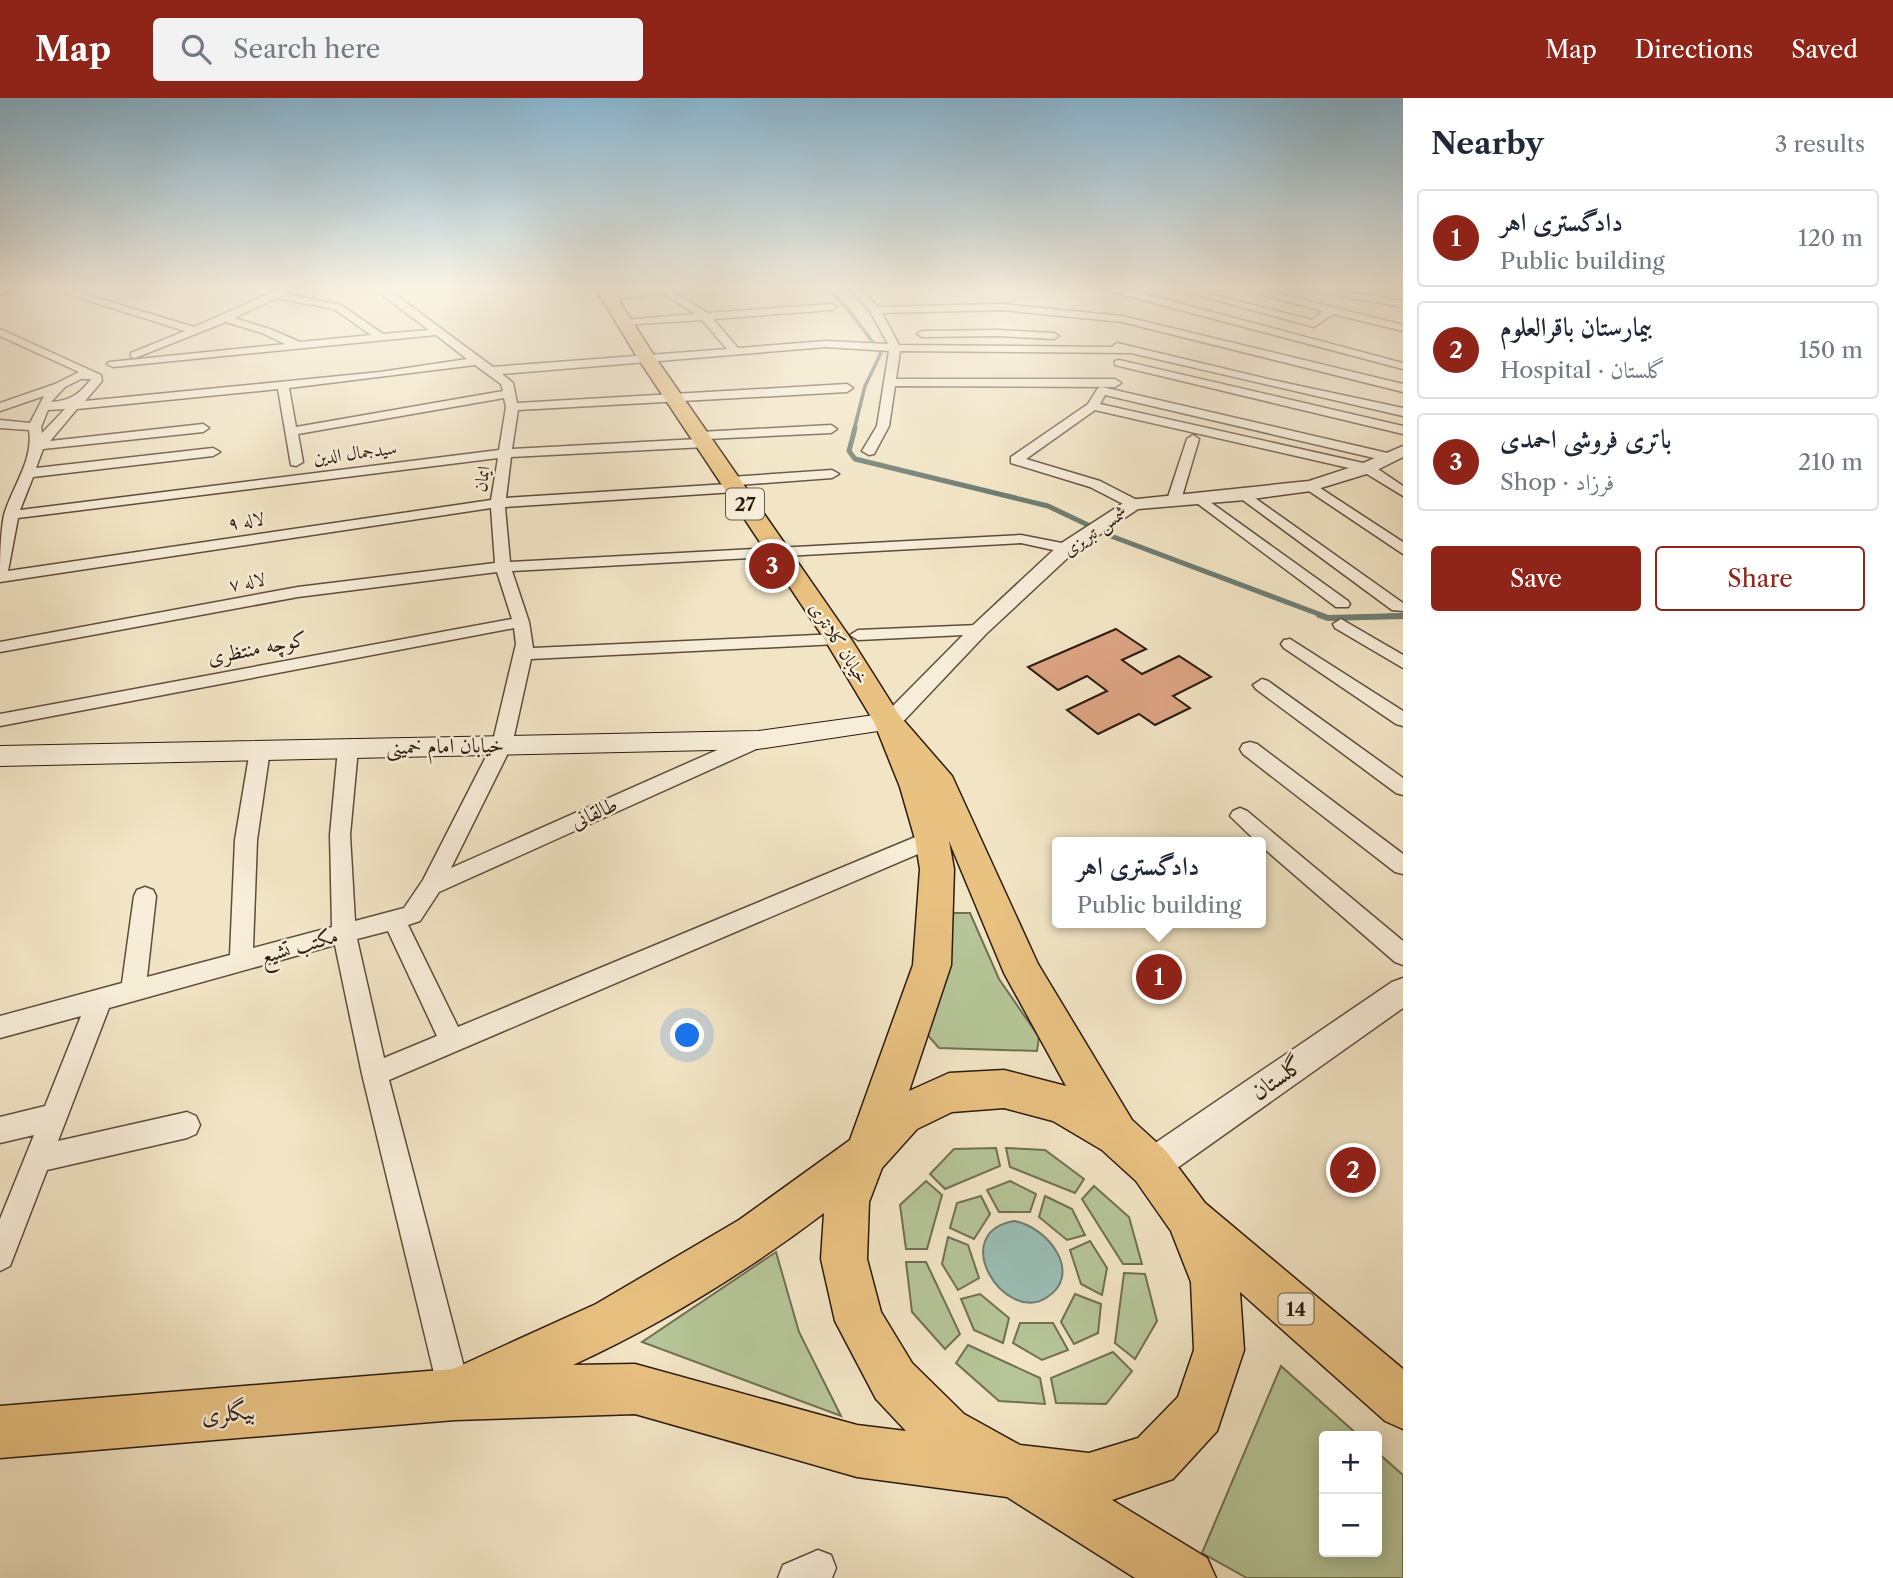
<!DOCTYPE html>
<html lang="en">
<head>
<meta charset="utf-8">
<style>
  :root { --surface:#fff; --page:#f2f2f3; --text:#1f2937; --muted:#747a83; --line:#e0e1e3; --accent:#8f2418 }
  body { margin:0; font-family:"Libre Caslon Text",Amiri,serif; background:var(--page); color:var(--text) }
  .controls { position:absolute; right:21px; bottom:21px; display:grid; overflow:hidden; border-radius:7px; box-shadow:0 4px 18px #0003 }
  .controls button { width:63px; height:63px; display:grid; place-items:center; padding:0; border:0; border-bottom:2px solid var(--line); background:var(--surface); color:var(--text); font:35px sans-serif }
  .you { position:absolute; left:688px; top:938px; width:24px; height:24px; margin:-18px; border:5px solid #fff; border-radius:50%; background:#1a73e8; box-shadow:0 0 0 10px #1a73e833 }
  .badge { display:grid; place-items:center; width:46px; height:46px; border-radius:50%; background:var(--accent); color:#fff; font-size:23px; font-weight:700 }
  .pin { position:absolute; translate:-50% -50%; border:4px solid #fff; box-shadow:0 2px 7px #0006 }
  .popup { position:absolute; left:1052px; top:739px; width:214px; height:91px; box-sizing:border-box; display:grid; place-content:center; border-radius:7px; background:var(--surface); filter:drop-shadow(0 2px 5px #0005); font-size:23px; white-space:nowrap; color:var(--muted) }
  .popup b { font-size:26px; color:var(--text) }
  .popup::after { content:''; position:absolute; left:50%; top:100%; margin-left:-14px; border:14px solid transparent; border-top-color:var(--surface) }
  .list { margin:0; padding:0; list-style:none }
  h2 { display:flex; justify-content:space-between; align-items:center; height:91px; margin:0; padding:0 28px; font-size:30px }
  h2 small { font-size:23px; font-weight:400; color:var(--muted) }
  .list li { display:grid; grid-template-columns:46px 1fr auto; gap:21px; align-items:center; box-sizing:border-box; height:98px; margin:0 14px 14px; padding:0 14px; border:2px solid var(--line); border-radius:7px }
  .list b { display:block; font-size:26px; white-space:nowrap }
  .list p { margin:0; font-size:23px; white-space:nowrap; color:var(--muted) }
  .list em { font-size:23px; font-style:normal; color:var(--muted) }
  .actions { display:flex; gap:14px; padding:21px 28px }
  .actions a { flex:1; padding:16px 0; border:2px solid var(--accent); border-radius:7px; text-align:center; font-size:24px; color:var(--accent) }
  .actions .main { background:var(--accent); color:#fff }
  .icon { flex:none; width:38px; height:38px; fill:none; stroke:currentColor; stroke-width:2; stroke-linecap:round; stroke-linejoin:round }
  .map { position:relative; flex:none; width:1403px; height:1480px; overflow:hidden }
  header { display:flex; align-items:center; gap:42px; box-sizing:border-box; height:98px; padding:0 35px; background:var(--accent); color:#fff }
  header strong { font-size:33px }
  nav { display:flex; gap:38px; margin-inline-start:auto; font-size:24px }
  .search { width:490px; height:63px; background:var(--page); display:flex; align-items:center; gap:18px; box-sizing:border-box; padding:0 24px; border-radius:7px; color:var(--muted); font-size:26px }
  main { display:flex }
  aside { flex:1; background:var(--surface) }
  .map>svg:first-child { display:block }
</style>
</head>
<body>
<header>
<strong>Map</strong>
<div class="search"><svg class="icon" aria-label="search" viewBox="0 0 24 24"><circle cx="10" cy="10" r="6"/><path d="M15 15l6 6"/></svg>Search here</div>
<nav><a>Map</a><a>Directions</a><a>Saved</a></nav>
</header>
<main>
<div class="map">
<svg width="1403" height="1480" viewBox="0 0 1403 1480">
  <rect width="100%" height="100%" fill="#f2e5c5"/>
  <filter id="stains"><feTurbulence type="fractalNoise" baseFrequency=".00286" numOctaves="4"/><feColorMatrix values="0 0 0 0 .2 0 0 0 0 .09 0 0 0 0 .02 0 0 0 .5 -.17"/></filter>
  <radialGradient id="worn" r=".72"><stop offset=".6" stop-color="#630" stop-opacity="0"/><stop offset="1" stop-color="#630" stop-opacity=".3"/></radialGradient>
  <path fill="#b6c698" stroke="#717054" stroke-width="2" d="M 950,815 L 970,815 L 999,881 L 1039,939 L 1037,953 L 939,950 L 923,932 Z
    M 996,1050 L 1000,1068 L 945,1091 L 930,1076 L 954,1051 Z
    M 1006,1050 L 1045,1052 L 1084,1081 L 1075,1095 L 1010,1069 Z
    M 926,1083 L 942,1097 L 927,1151 L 906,1151 L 900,1107 Z
    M 1010,1083 L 1036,1096 L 1030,1114 L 999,1114 L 987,1092 Z
    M 1094,1088 L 1129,1119 L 1142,1166 L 1123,1166 L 1082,1101 Z
    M 981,1098 L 990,1116 L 974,1141 L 950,1130 L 957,1105 Z
    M 1045,1098 L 1072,1111 L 1085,1137 L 1067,1142 L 1039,1119 Z
    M 948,1139 L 968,1147 L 979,1180 L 958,1192 L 942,1166 Z
    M 1090,1143 L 1107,1170 L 1102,1197 L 1081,1186 L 1070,1152 Z
    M 776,1154 L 799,1234 L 841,1318 L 642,1244 Z
    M 906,1164 L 926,1164 L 960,1236 L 945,1251 L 912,1214 Z
    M 1124,1175 L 1145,1176 L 1157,1223 L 1135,1261 L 1115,1245 Z
    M 980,1196 L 1009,1220 L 1003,1245 L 974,1232 L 961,1201 Z
    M 1075,1196 L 1101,1206 L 1098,1235 L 1074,1246 L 1061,1224 Z
    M 1020,1225 L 1053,1225 L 1068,1252 L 1042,1262 L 1013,1245 Z
    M 968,1247 L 1040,1280 L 1045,1306 L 999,1303 L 956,1265 Z
    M 1113,1254 L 1132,1273 L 1106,1306 L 1056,1305 L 1051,1280 Z
    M 1281,1268 L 1359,1338 L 1324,1338 L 1324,1454 L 1377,1454 L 1377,1354 L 1403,1377 L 1403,1480 L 1247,1480 L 1202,1455 Z"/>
  <path fill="#9bbfb6" stroke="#6f7d73" stroke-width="2" d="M 1014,1123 C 1049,1129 1084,1177 1046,1200 C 1004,1226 947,1135 1014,1123 Z"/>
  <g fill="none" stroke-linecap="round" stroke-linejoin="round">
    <path stroke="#6f7d73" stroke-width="3.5" d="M 825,188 L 847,210 L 881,255 L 865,288 L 854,332"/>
    <path stroke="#6f7d73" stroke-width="5" d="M 855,330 L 849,353 L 855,361 L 1048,408 L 1111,438 L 1324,518
      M 1389,518 L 1403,518"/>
    <path stroke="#6f7d73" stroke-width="6" d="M 1319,517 L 1328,520 L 1403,518"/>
  </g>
  <path fill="#dda483" stroke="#2c1a0f" stroke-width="2" d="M 1116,531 L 1146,551 L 1122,562 L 1142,576 L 1179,558 L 1211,579 L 1173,598 L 1190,610 L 1155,627 L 1139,616 L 1098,636 L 1067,612 L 1107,593 L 1087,578 L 1058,592 L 1028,569 Z"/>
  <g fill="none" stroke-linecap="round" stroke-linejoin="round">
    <defs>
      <path id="minor" d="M 10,188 L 29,188 L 0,196 L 0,190 Z
        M 42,188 L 57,188 L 194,229 L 286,188 L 299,188 L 285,196 L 341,207 L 383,236 L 429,232 L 381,196 L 363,188 L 377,188 L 389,192 L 493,269 L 727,251 L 702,222 L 620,227 L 620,223 L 624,222 L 695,216 L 663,195 L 609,202 L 604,199 L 609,196 L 656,190 L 654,188 L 703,188 L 674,194 L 707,215 L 832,206 L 837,209 L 832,212 L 713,221 L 738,250 L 826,243 L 888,246 L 870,213 L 848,188 L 858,188 L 878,209 L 1002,206 L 1122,218 L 1403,286 L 1403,294 L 1122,224 L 1002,212 L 882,215 L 899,247 L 1112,249 L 1117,245 L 1272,282 L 1403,310 L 1403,318 L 1131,255 L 900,253 L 896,281 L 1115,281 L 1121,285 L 1115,289 L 895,288 L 889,328 L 874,356 L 869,357 L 862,353 L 877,328 L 889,253 L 826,249 L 502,276 L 513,285 L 517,305 L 847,286 L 853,290 L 847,294 L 518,312 L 512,351 L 698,341 L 694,338 L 700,334 L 831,327 L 837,331 L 831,335 L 707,341 L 711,345 L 705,349 L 511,359 L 506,400 L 728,386 L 724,383 L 731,379 L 832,372 L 839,376 L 832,380 L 738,387 L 742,390 L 735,394 L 505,409 L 510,464 L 1021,437 L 1072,447 L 1075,450 L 1067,455 L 1021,445 L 512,473 L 529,524 L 533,550 L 838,536 L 846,541 L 838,546 L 531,561 L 512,647 L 451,770 L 751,637 L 765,637 L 768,642 L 765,647 L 439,794 L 420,823 L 408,827 L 458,929 L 925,735 L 932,733 L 939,735 L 943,741 L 939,747 L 389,982 L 471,1296 L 466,1307 L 455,1312 L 444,1307 L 439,1296 L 362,976 L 335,847 L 109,910 L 58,1043 L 187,1014 L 196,1018 L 200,1027 L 196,1036 L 187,1040 L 47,1072 L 10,1168 L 0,1173 L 0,1121 L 34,1037 L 0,1045 L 0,1019 L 45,1008 L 81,918 L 0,940 L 0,918 L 122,885 L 134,798 L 137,792 L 145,789 L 153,792 L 156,798 L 147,879 L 230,857 L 235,742 L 250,652 L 253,647 L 267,647 L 270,652 L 257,742 L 253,850 L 332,829 L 330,737 L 338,651 L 341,646 L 355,646 L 358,651 L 350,737 L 355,823 L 404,810 L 423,782 L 492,647 L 516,546 L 514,530 L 0,628 L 0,616 L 512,521 L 497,474 L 298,499 L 0,554 L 0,544 L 298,489 L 495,465 L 491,410 L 0,484 C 0,462 0,438 4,417 C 12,389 34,362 29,332 L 0,330 L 0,322 L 30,325 L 44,298 L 0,313 L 0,305 L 55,286 L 79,274 L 0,238 L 0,231 L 101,277 L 102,283 L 85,303 L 380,274 L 467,261 L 436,237 L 113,269 L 107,266 L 109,264 L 285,246 L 262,235 L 226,224 L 135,260 L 131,259 L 131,255 L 185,233 ZM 276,200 L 334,211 L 371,237 L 300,244 L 270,231 L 234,220 ZM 475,267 L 501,286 L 503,293 L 296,329 L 289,290 ZM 81,281 L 91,281 C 80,296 70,303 51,304 L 65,289 ZM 278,291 L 291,367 L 296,368 L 303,364 L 298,336 L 504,300 L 506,309 L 499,352 L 20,412 L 33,379 L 213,358 L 220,354 L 213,350 L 36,370 L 43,351 L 203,334 L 209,330 L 203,326 L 50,343 L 77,311 ZM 65,311 L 42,335 L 41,329 L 48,312 ZM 498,360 L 491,402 L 8,473 L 18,420 ZM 388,833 L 437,938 L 384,960 L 357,841 Z
        M 1089,188 L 1129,192 L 1403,265 L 1403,271 Z
        M 1164,188 L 1180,188 L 1312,222 L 1323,213 L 1231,188 L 1248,188 L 1403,227 L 1403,233 L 1333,216 L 1314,229 Z
        M 1287,188 L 1310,188 L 1403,203 L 1403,209 Z
        M 997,232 L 1054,235 L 1059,238 L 1054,241 L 997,238 L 922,239 L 917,236 L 922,233 Z
        M 1119,262 L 1403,328 L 1403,336 L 1115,267 L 1115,263 Z
        M 1102,289 L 1396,357 L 1398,360 L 1391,364 L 1105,297 L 1100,306 L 1372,367 L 1403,388 L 1403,398 L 1362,373 L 1095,312 L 1026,361 L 1100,383 L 1139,403 L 1139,409 L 1129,409 L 1090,389 L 1011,365 L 1011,359 L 1088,306 L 1098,290 Z
        M 1193,337 L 1199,341 L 1181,402 L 1174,406 L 1169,405 L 1167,402 L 1187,341 Z
        M 1311,384 L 1403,444 L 1403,456 L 1306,391 L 1304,388 Z
        M 1245,393 L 1403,505 L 1403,513 L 1392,512 L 1240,400 L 1238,397 Z
        M 1199,396 L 1348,503 L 1350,506 L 1348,509 L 1336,509 L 1194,403 L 1192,400 Z
        M 1341,521 L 1403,557 L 1403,570 L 1335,530 L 1333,526 Z
        M 979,527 L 987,532 L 985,536 L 858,542 L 850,537 L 858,532 Z
        M 1290,541 L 1403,613 L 1403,628 L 1396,626 L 1284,550 L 1281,546 L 1284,542 Z
        M 1262,581 L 1268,583 L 1403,680 L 1403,697 L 1396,695 L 1256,591 L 1253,587 Z
        M 1250,644 L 1257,646 L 1403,756 L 1403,776 L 1395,774 L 1243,656 L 1240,651 L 1243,646 Z
        M 1240,710 L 1247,713 L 1403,843 L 1403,867 L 1395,864 L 1260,747 L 1260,744 L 1257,744 L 1230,718 L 1233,713 Z
        M 818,1452 L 831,1457 L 836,1470 L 832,1480 L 778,1480 L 783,1467 Z"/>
      <path id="tertiary" d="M 1403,348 L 1403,359 L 1373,374 L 1311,393 L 1245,402 L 1138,411 L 1074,454 L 986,536 L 897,630 L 889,632 L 881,630 L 877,624 L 972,528 L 1060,446 L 1128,402 L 1309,383 L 1361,366 Z
        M 1403,880 L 1403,910 L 1163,1080 L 1151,1085 L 1139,1080 L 1134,1068 L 1139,1056 L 1392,884 Z"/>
      <path id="secondary" d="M 889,615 L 898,618 L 902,624 L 898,630 L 758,651 L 0,668 L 0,648 L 758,633 Z"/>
      <path id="primary" d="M 594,188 L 610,188 L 655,259 L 851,541 L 899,617 L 952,678 L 1038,866 L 1132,1022 L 1166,1053 L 1205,1105 L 1403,1271 L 1403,1331 L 1385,1323 L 1240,1194 L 1244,1252 L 1217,1333 L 1173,1381 L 1112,1402 L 1207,1460 L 1216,1480 L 1135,1480 L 1007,1399 L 857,1379 L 635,1316 L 455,1322 L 0,1360 L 0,1308 L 453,1271 L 596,1206 L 739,1122 L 850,1042 L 913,867 L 920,771 L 915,741 L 900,689 L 874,624 L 825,542 L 637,259 ZM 949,743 L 1004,875 L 1066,988 L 1004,972 L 949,975 L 909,993 L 951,867 L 954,771 ZM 1004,1010 L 1053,1023 L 1102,1052 L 1136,1083 L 1171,1133 L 1191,1184 L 1194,1252 L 1178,1299 L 1138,1340 L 1089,1355 L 1020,1347 L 964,1316 L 912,1265 L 881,1214 L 867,1161 L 869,1104 L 882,1070 L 917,1031 L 952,1014 ZM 824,1115 L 821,1161 L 835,1223 L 876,1301 L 906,1333 L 857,1327 L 635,1266 L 573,1267 C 662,1226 746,1174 824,1115 Z"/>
    </defs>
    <use href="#minor" stroke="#5e4d3c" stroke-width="3"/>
    <use href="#tertiary" stroke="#5e4d3c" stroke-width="3"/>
    <use href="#secondary" stroke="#2c1a0f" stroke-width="2"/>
    <use href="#primary" stroke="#2c1a0f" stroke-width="3"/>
    <use href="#minor" fill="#f7eed9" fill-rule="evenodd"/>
    <use href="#tertiary" fill="#f7eed9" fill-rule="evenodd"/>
    <use href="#secondary" fill="#f7eed9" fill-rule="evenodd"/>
    <use href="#primary" fill="#e9c282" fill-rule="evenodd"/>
  </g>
  <linearGradient id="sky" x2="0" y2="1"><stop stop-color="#89b8d4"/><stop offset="0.48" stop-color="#f9f3e5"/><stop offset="1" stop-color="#f9f3e5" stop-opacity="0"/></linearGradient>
  <rect width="1403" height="395" fill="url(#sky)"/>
  <g text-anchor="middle" stroke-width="5" stroke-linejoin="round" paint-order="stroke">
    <g font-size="18" fill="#2c1a0f" stroke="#f7eed9">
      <text transform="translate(355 355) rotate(-7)" y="6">سیدجمال الدین</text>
      <text transform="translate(482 381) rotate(-82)" y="6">ایمان</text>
      <text transform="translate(246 423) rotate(-8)" y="6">لاله ۹</text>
      <text transform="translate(1095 433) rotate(-35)" y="6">شمس تبریزی</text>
      <text transform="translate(247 484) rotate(-10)" y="6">لاله ۷</text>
      <text transform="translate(839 545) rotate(57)" y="6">خیابان کلانتری</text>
    </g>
    <g fill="#f7eed9" stroke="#695a4c" stroke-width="2">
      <rect x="726" y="390.5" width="38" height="31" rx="5"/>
      <rect x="1278.5" y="1195.5" width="35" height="31" rx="5"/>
    </g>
    <g font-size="19" font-weight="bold" fill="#2c1a0f">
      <text x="745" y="413">27</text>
      <text x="1296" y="1218">14</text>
    </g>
    <g font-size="21" fill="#2c1a0f" stroke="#f7eed9">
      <text transform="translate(257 550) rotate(-11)" y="7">کوچه منتظری</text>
      <text transform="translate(445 648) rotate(-1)" y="7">خیابان امام خمینی</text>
      <text transform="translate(594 715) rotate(-24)" y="7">طالقانی</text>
      <text transform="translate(299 848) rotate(-16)" y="7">مکتب تشیع</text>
    </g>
    <g font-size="24" fill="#2c1a0f" stroke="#f7eed9">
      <text transform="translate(1277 980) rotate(-35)" y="8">گلستان</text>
      <text transform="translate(228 1315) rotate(-5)" y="8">بیگلری</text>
    </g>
  </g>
  <rect width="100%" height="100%" filter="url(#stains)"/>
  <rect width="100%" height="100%" fill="url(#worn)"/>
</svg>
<div class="controls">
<button>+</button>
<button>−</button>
</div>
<div class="you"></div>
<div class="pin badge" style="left:1159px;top:879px">1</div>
<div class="popup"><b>دادگستری اهر</b>Public building</div>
<div class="pin badge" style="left:1353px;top:1072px">2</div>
<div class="pin badge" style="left:772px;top:468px">3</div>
</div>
<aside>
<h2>Nearby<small>3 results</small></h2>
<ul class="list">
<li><span class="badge">1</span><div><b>دادگستری اهر</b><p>Public building</p></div><em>120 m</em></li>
<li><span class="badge">2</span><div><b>بیمارستان باقرالعلوم</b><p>Hospital · گلستان</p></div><em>150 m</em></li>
<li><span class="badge">3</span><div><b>باتری فروشی احمدی</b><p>Shop · فرزاد</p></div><em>210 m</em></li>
</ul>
<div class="actions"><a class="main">Save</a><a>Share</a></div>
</aside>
</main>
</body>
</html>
